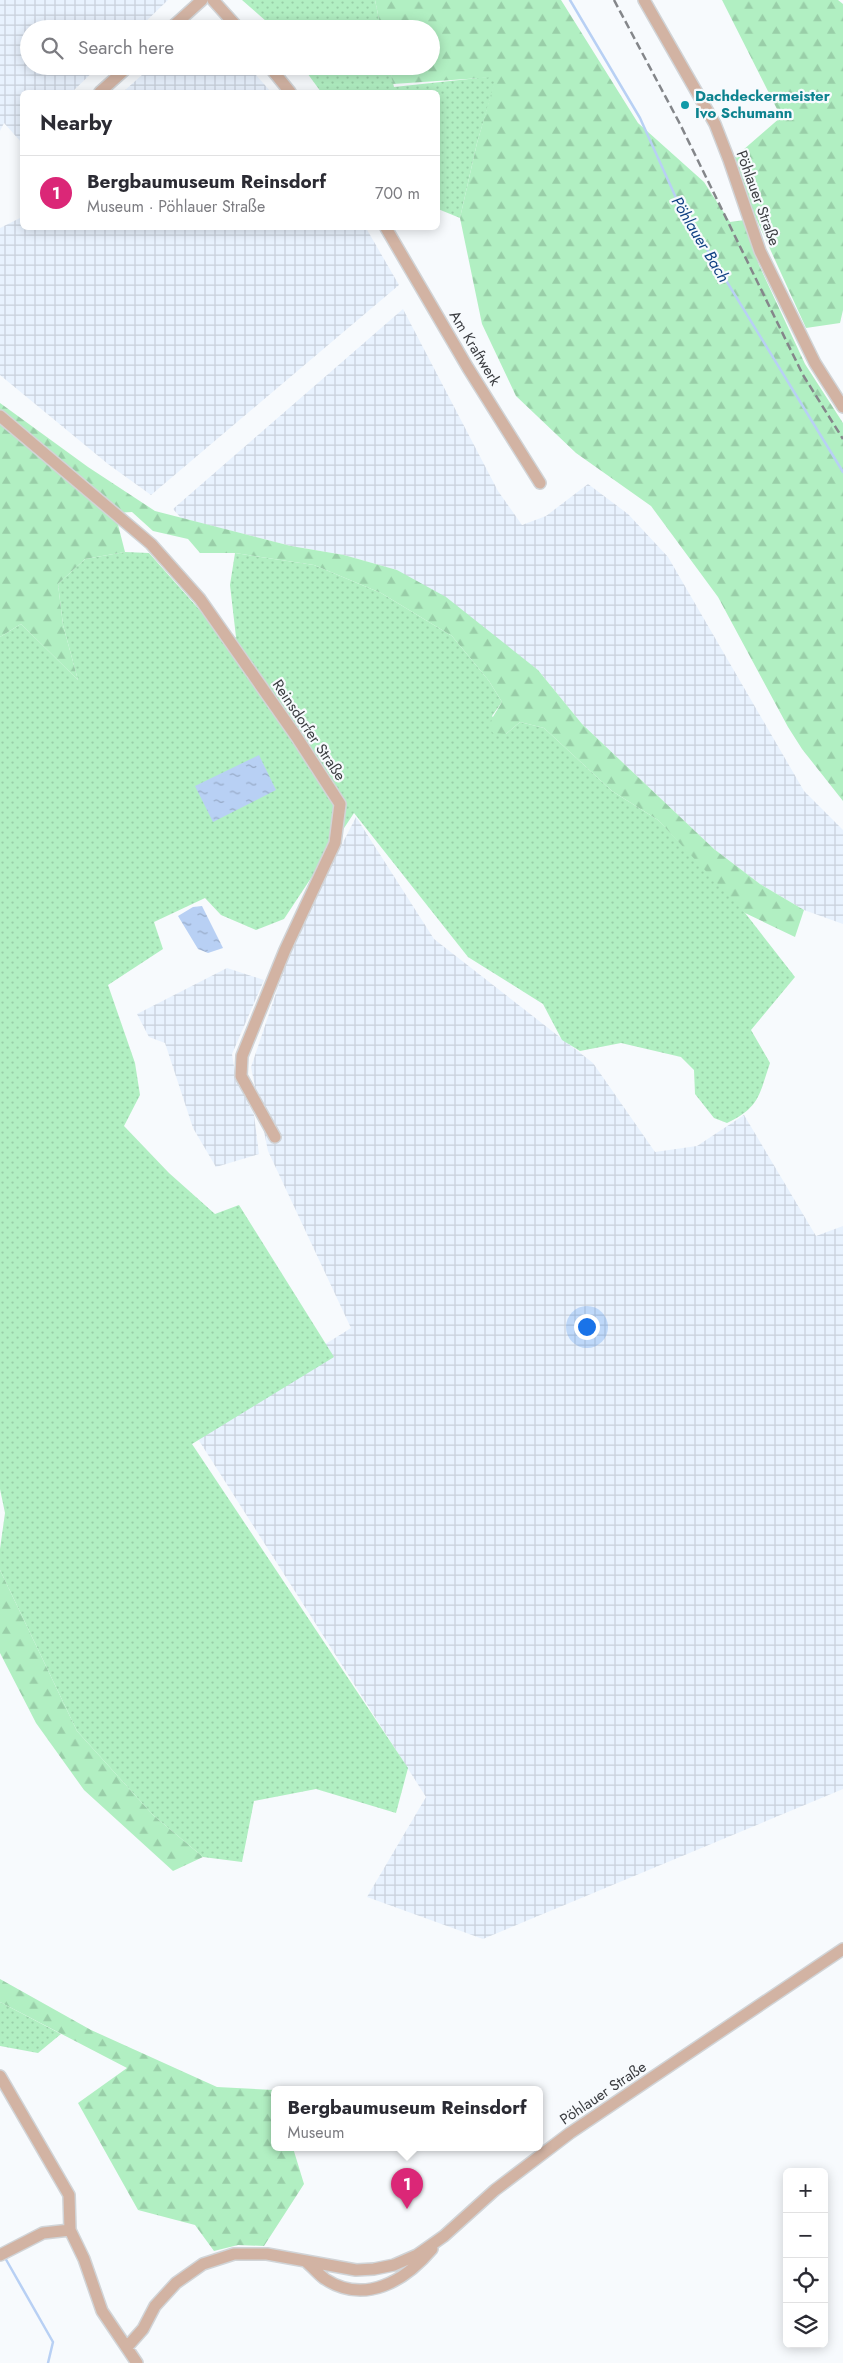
<!DOCTYPE html>
<html lang="en">
<head>
<meta charset="utf-8">
<style>
  :root { --surface:#fff; --page:#f7f7f7; --text:#2b2b33; --muted:#7c7c81; --line:#e1e1e2; --accent:#db2777 }
  body { margin:0; font-family:Jost,sans-serif; background:var(--page); color:var(--text) }
  .controls { position:absolute; right:15px; bottom:15px; display:grid; overflow:hidden; border-radius:8px; box-shadow:0 2px 12px #0003 }
  .controls button { width:45px; height:45px; display:grid; place-items:center; padding:0; border:0; border-bottom:1px solid var(--line); background:var(--surface); color:var(--text); font:25px sans-serif }
  .you { position:absolute; left:586px; top:1326px; width:18px; height:18px; margin:-12px; border:4px solid #fff; border-radius:50%; background:#1a73e8; box-shadow:0 0 0 8px #1a73e833 }
  .badge { display:grid; place-items:center; width:32px; height:32px; border-radius:50%; background:var(--accent); color:#fff; font-size:16px; font-weight:700 }
  .pin { position:absolute; translate:-50% -41px; filter:drop-shadow(0 1px 2px #0008) }
  .pin::after { content:''; position:absolute; top:26px; width:18px; height:15px; background:inherit; clip-path:polygon(0 0,100% 0,50% 100%) }
  .popup { position:absolute; left:271px; top:2086px; width:272px; height:65px; box-sizing:border-box; display:grid; place-content:center; border-radius:8px; background:var(--surface); filter:drop-shadow(0 1px 4px #0005); font-size:16px; white-space:nowrap; color:var(--muted) }
  .popup b { font-size:19px; color:var(--text) }
  .popup::after { content:''; position:absolute; left:50%; top:100%; margin-left:-10px; border:10px solid transparent; border-top-color:var(--surface) }
  .list { margin:0; padding:0; list-style:none }
  h2 { display:flex; justify-content:space-between; align-items:center; height:65px; margin:0; padding:0 20px; font-size:21px }
  h2 small { font-size:16px; font-weight:400; color:var(--muted) }
  .list li { display:grid; grid-template-columns:32px 1fr auto; gap:15px; align-items:center; box-sizing:border-box; height:75px; padding:0 20px; border-top:1px solid var(--line) }
  .list b { display:block; font-size:19px; white-space:nowrap }
  .list p { margin:0; font-size:16px; white-space:nowrap; color:var(--muted) }
  .list em { font-size:16px; font-style:normal; color:var(--muted) }
  .icon { flex:none; width:28px; height:28px; fill:none; stroke:currentColor; stroke-width:2; stroke-linecap:round; stroke-linejoin:round }
  .map { position:relative; flex:none; width:843px; height:2363px; overflow:hidden }
  .search { position:absolute; background:var(--surface); box-shadow:0 2px 12px #0003; left:20px; top:20px; width:420px; height:55px; display:flex; align-items:center; gap:12px; box-sizing:border-box; padding:0 18px; border-radius:28px; color:var(--muted); font-size:19px }
  .panel { position:absolute; background:var(--surface); box-shadow:0 2px 12px #0003; left:20px; top:90px; width:420px; height:140px; border-radius:8px }
  .map>svg:first-child { display:block }
</style>
</head>
<body>
<div class="map">
<svg width="843" height="2363" viewBox="0 0 843 2363">
  <defs>
    <pattern id="industrial-grid" width="8" height="8" patternUnits="userSpaceOnUse" patternTransform="scale(1.25)"><rect width="8" height="8" fill="#e8f2fe"/><path d="M0 4h8M4 0v8" fill="none" stroke="#c8d0db"/></pattern>
    <pattern id="grass-dots" width="8" height="8" patternUnits="userSpaceOnUse" patternTransform="scale(1.25)"><rect width="8" height="8" fill="#b1efc2"/><path d="M2 2h.1M6 6h.1" fill="none" stroke="#99cea8" stroke-width="1.8" stroke-linecap="round"/></pattern>
    <pattern id="forest-firs" width="22" height="20" patternUnits="userSpaceOnUse" patternTransform="scale(1.25)"><rect width="22" height="20" fill="#b1efc2"/><path d="M5 1l3.5 6h-7zM16 11l3.5 6h-7z" fill="#99cea8"/></pattern>
    <pattern id="water-ripples" width="26" height="14" patternUnits="userSpaceOnUse" patternTransform="scale(1.25)"><rect width="26" height="14" fill="#b8d0f4"/><path d="M2 4q2-2 4 0t4 0M15 11q2-2 4 0t4 0" fill="none" stroke="#97aac7"/></pattern>
  </defs>
  <rect width="100%" height="100%" fill="#f7fafd"/>
  <path fill="url(#industrial-grid)" d="M 0,0 L 168,0 L 138,29 L 29,29 L 29,66 L 99,66 L 72,92 L 22,92 L 21,142 L 4,123 L 0,131 Z
    M 152,66 L 248,66 L 271,92 L 123,92 Z
    M 22,217 L 22,228 L 366,228 L 399,285 L 151,495 L 108,464 L 0,375 L 0,228 Z
    M 403,309 L 498,491 L 522,525 L 546,516 L 588,484 L 628,514 L 668,557 L 804,791 L 843,830 L 843,924 L 804,910 L 760,884 L 714,849 L 582,724 L 538,670 L 397,570 L 344,555 L 291,546 L 181,518 L 173,509 Z
    M 356,817 L 434,939 L 593,1063 L 655,1152 L 697,1146 L 744,1115 L 816,1236 L 843,1226 L 843,1789 L 483,1939 L 367,1897 L 426,1797 L 191,1428 L 351,1328 L 268,1151 L 251,1067 L 296,934 Z
    M 227,968 L 264,980 L 232,1054 L 236,1079 L 254,1115 L 259,1154 L 216,1167 L 193,1128 L 165,1043 L 149,1037 L 137,1014 Z"/>
  <path fill="url(#grass-dots)" d="M 242,0 L 375,0 L 381,29 L 275,29 Z
    M 302,66 L 389,66 L 394,87 L 497,76 L 477,143 L 460,218 L 438,209 L 438,92 L 321,92 Z
    M 125,552 L 149,553 L 229,643 L 236,637 L 230,585 L 235,553 L 314,565 L 381,593 L 452,636 L 489,681 L 502,702 L 492,716 L 506,734 L 520,722 L 544,728 L 612,791 L 658,820 L 735,900 L 795,977 L 751,1030 L 770,1063 C 759,1095 760,1107 727,1123 L 714,1118 L 695,1094 L 694,1070 L 681,1057 L 621,1043 L 580,1051 L 562,1040 L 543,1004 L 468,957 L 354,813 L 284,919 L 256,930 L 221,915 L 205,898 L 154,922 L 163,949 L 108,985 L 135,1063 L 140,1095 L 124,1126 L 169,1173 L 215,1214 L 239,1205 L 334,1357 L 192,1444 L 408,1768 L 396,1813 L 316,1789 L 254,1801 L 242,1862 L 203,1857 L 153,1815 L 77,1731 L 0,1570 L 0,1549 L 5,1513 L 0,1489 L 0,637 L 21,624 L 78,680 L 63,625 L 58,584 L 85,559 Z
    M 0,2002 L 61,2034 L 38,2053 L 0,2046 Z"/>
  <path fill="url(#forest-firs)" d="M 375,0 L 561,0 L 638,123 L 704,182 L 730,222 L 745,220 L 759,265 L 805,364 L 843,423 L 843,801 L 802,749 L 788,727 L 718,597 L 651,506 L 576,453 L 516,396 L 482,324 L 460,218 L 477,143 L 496,77 L 393,84 L 389,66 L 431,66 L 431,29 L 381,29 Z
    M 722,0 L 838,0 L 843,4 L 843,310 L 840,323 L 806,328 L 745,194 L 735,157 L 781,117 Z
    M 0,403 L 88,467 L 155,511 L 291,546 L 344,555 L 397,570 L 446,597 L 538,670 L 582,724 L 714,849 L 760,884 L 804,910 L 795,937 L 745,913 L 658,820 L 612,791 L 544,728 L 520,722 L 506,734 L 493,733 L 488,725 L 502,702 L 489,681 L 452,636 L 381,593 L 314,565 L 235,553 L 200,553 L 188,539 L 153,531 L 132,512 L 115,513 L 125,552 L 85,559 L 58,584 L 63,625 L 78,680 L 21,624 L 0,637 Z
    M 0,1570 L 77,1731 L 153,1815 L 203,1857 L 173,1871 L 84,1790 L 36,1723 L 0,1653 Z
    M 0,1979 L 91,2030 L 217,2087 L 274,2090 L 274,2148 L 293,2148 L 304,2184 L 264,2246 L 238,2245 L 214,2251 L 195,2225 L 138,2210 L 78,2103 L 127,2068 L 0,2002 Z"/>
  <path fill="url(#water-ripples)" d="M 259,755 L 276,790 L 213,822 L 195,786 Z
    M 202,906 L 223,948 L 208,953 L 198,949 L 178,916 L 193,907 Z"/>
  <g fill="none" stroke-linecap="round" stroke-linejoin="round">
    <path stroke="#b8d0f4" stroke-width="2.5" d="M 570,0 L 640,118 L 677,200 L 843,472
      M 4,2256 L 53,2342 L 48,2363"/>
    <defs>
      <path id="minor" d="M 213,0 L 239,29
        M 644,0 L 715,124 L 729,160 L 760,251 L 815,363 L 843,407
        M 170,29 L 202,0
        M 269,66 L 290,92
        M 100,92 L 129,66
        M 386,228 L 468,368 L 540,483
        M 0,416 L 151,544 L 200,599 L 296,736 L 340,804 L 335,843 L 285,950 L 242,1056 L 241,1076 L 275,1137
        M 0,2076 L 69,2195 L 70,2230 L 84,2259 L 102,2311 L 137,2363
        M 0,2255 L 43,2233 L 70,2230
        M 305,2261 C 312,2266 318,2274 325,2279 C 365,2305 405,2281 432,2249
        M 127,2347 L 143,2329 L 155,2306 L 176,2283 L 203,2264 L 234,2254 L 267,2254 L 356,2270 L 374,2269 L 394,2265 L 417,2255 L 444,2236 L 495,2190 L 570,2133 L 843,1949"/>
    </defs>
    <use href="#minor" stroke="#d1d4d7" stroke-width="14"/>
    <use href="#minor" stroke="#d2b3a3" stroke-width="11"/>
    <path stroke="#84868a" stroke-width="2.5" stroke-dasharray="8 4" stroke-linecap="butt" d="M 614,0 L 680,124 L 803,375 L 843,439"/>
  </g>
  <circle fill="#0f9aa8" stroke="#f7fafd" stroke-width="2" cx="685" cy="105" r="5"/>
  <g text-anchor="middle" stroke-width="4.5" stroke-linejoin="round" paint-order="stroke">
    <g font-size="15" font-weight="bold" fill="#0d838f" stroke="#f7fafd" text-anchor="start">
      <text x="695" y="101">Dachdeckermeister<tspan x="695" dy="17">Ivo Schumann</tspan></text>
    </g>
    <g font-size="15" fill="#3a3c40" stroke="#f7fafd">
      <text transform="translate(758 198) rotate(70)" y="5">Pöhlauer Straße</text>
      <text transform="translate(475 348) rotate(59)" y="5">Am Kraftwerk</text>
      <text transform="translate(309 730) rotate(56)" y="5">Reinsdorfer Straße</text>
      <text transform="translate(603 2093) rotate(-34)" y="5">Pöhlauer Straße</text>
    </g>
    <g font-size="16" font-style="italic" fill="#104083" stroke="#f7fafd">
      <text transform="translate(701 239) rotate(59)" y="6">Pöhlauer Bach</text>
    </g>
  </g>
</svg>
<div class="controls">
<button>+</button>
<button>−</button>
<button><svg class="icon" aria-label="locate" viewBox="0 0 24 24"><circle cx="12" cy="12" r="6"/><path d="M12 2v4M12 18v4M2 12h4M18 12h4"/></svg></button>
<button><svg class="icon" aria-label="layers" viewBox="0 0 24 24"><path d="M12 4l9 5-9 5-9-5zM3 14l9 5 9-5"/></svg></button>
</div>
<div class="you"></div>
<div class="pin badge" style="left:407px;top:2209px">1</div>
<div class="popup"><b>Bergbaumuseum Reinsdorf</b>Museum</div>
<div class="search"><svg class="icon" aria-label="search" viewBox="0 0 24 24"><circle cx="10" cy="10" r="6"/><path d="M15 15l6 6"/></svg>Search here</div>
<section class="panel">
<h2>Nearby<small></small></h2>
<ul class="list">
<li><span class="badge">1</span><div><b>Bergbaumuseum Reinsdorf</b><p>Museum · Pöhlauer Straße</p></div><em>700 m</em></li>
</ul>
</section>
</div>
</body>
</html>
